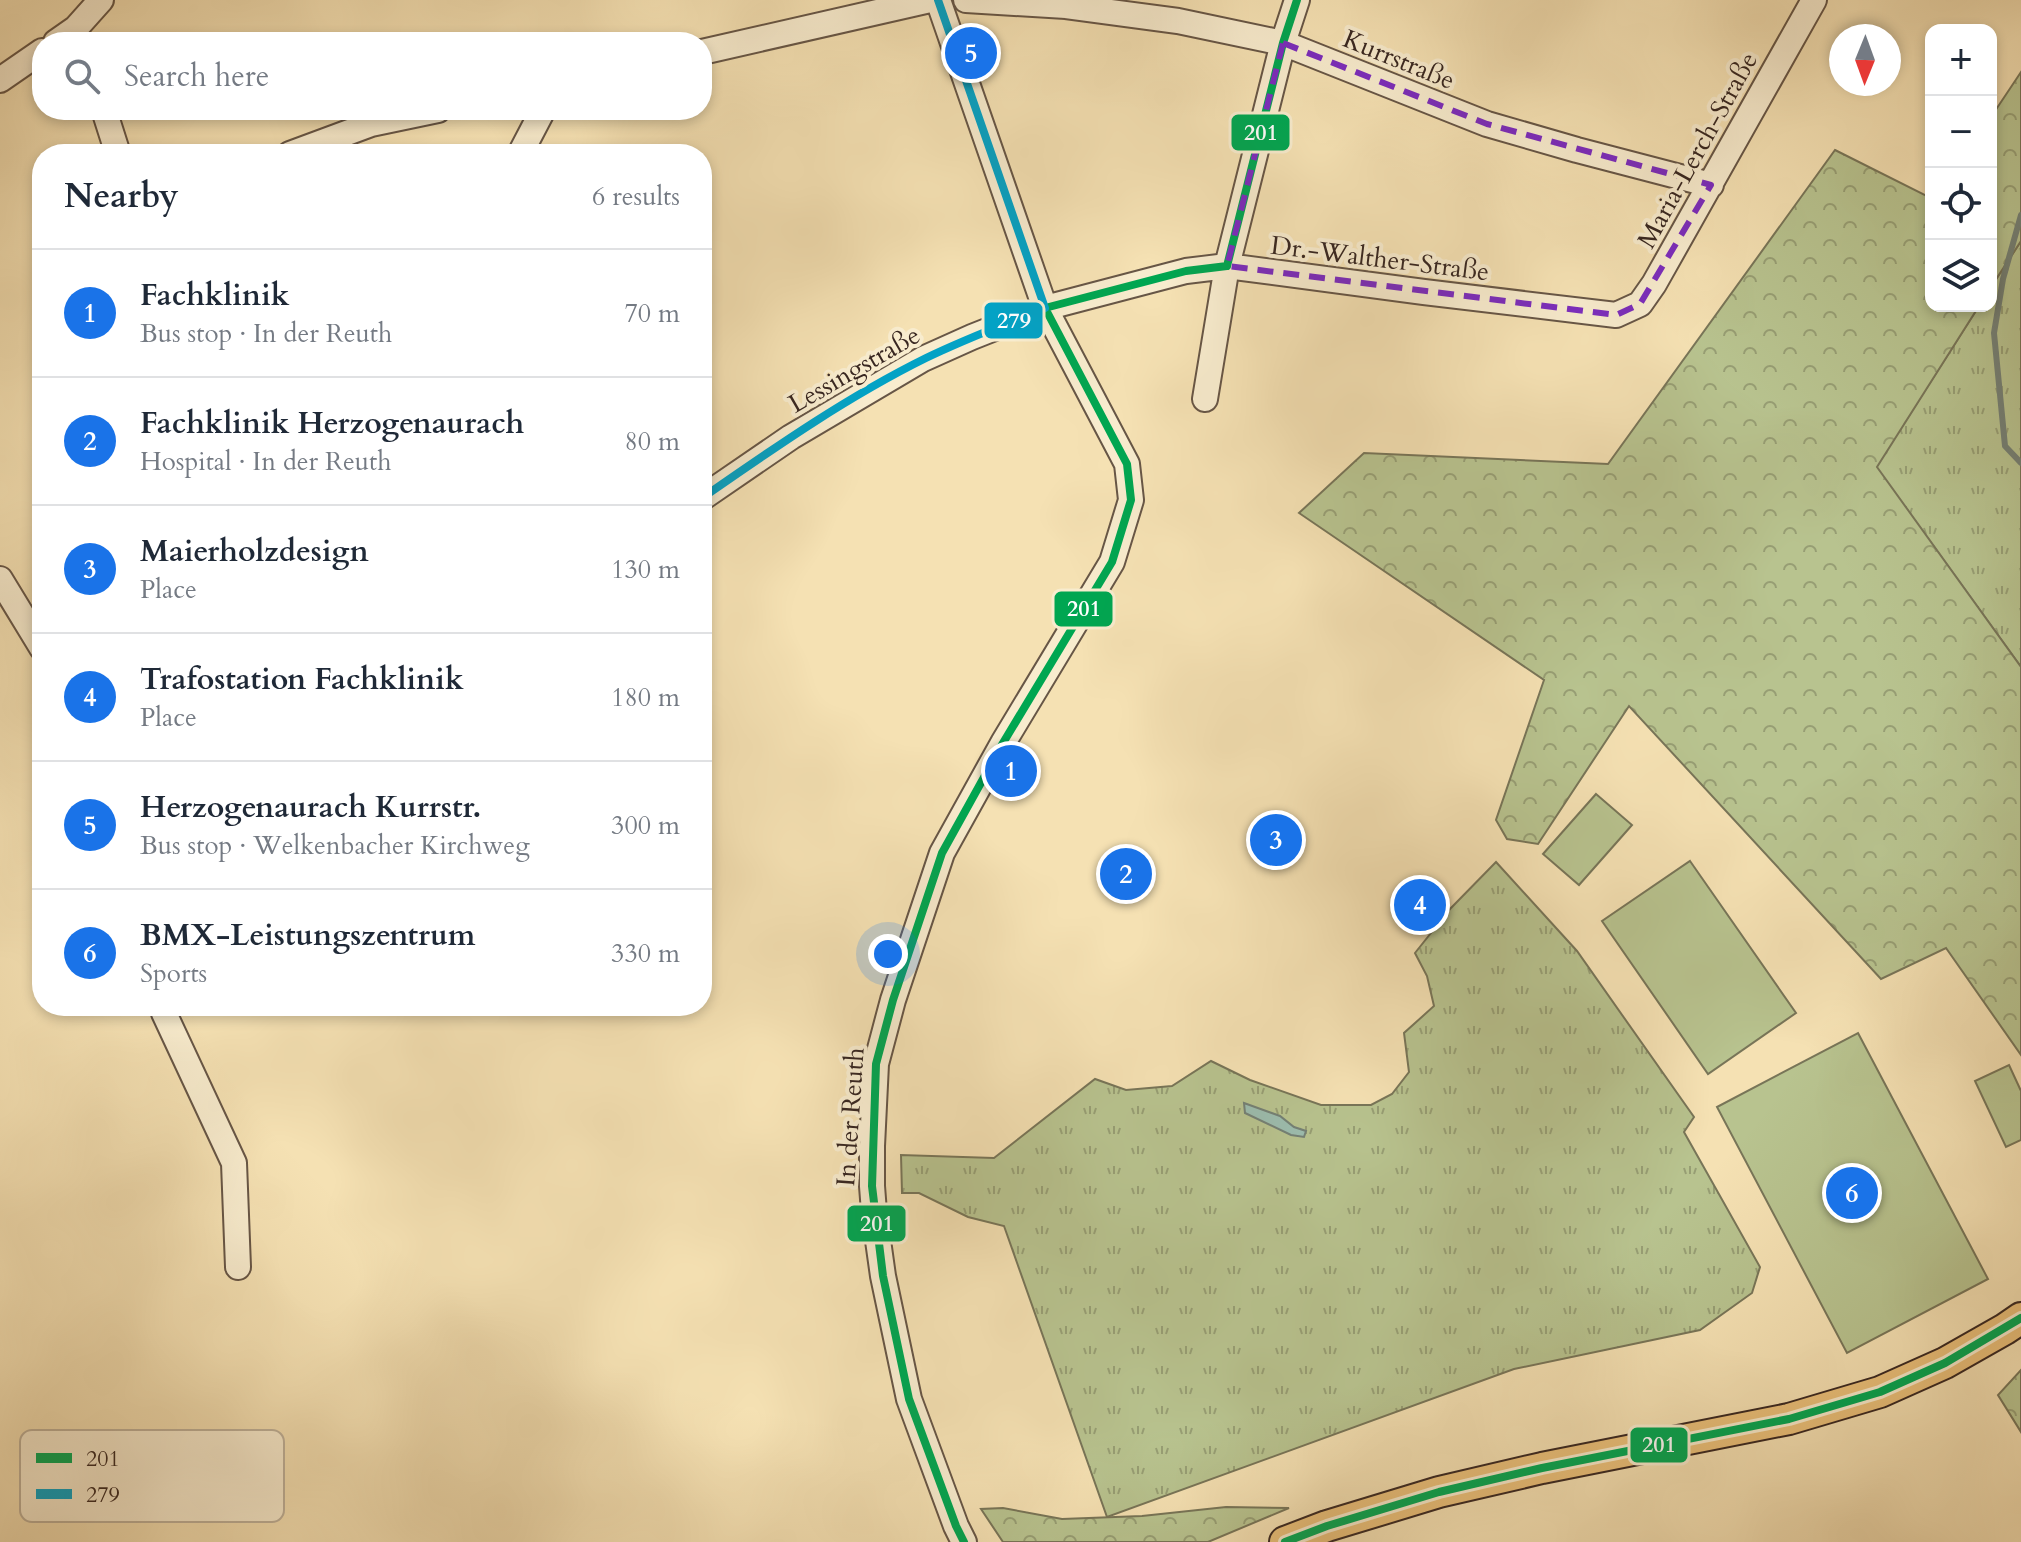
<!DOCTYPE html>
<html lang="en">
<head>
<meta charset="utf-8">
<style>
  :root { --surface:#fff; --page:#f6f6f7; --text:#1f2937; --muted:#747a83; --line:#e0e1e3; --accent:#1a73e8 }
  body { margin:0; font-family:Cardo,serif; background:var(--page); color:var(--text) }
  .controls { position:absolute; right:24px; top:24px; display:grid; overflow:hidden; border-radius:16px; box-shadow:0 4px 12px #0003 }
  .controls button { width:72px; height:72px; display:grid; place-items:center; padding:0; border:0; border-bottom:2px solid var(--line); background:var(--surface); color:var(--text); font:40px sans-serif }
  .compass { position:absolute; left:1829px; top:24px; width:72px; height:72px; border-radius:50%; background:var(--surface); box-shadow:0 4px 12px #0003; rotate:181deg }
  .you { position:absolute; left:888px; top:954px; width:28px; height:28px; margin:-20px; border:6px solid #fff; border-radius:50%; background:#1a73e8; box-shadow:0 0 0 12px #1a73e833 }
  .badge { display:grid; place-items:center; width:52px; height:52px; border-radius:50%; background:var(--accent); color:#fff; font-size:26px; font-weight:700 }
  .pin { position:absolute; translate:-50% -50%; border:4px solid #fff; box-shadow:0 2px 8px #0006 }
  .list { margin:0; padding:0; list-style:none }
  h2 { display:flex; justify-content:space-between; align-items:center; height:104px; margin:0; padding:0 32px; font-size:34px }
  h2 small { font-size:26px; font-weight:400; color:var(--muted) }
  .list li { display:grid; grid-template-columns:52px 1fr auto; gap:24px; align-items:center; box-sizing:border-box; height:128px; padding:0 32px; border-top:2px solid var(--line) }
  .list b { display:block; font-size:30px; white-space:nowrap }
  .list p { margin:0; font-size:26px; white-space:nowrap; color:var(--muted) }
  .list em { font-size:26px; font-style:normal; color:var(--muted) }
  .icon { flex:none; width:44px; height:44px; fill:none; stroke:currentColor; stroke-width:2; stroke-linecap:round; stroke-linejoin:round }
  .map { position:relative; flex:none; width:2021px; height:1542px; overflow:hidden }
  .search { position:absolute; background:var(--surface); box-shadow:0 4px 12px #0003; left:32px; top:32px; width:680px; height:88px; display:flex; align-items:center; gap:20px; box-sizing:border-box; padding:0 28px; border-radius:32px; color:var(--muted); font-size:30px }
  .panel { position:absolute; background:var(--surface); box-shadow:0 4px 12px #0003; left:32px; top:144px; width:680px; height:872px; border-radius:32px }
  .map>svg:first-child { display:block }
</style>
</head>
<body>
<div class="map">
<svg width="2021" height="1542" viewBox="0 0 2021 1542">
  <defs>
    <pattern id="grass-tufts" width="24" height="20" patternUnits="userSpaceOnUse" patternTransform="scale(2)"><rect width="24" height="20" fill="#b8c38f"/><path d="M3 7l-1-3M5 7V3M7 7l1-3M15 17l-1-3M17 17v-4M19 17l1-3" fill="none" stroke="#979e74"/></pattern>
    <pattern id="forest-crowns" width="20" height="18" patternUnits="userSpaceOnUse" patternTransform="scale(2)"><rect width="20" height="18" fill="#b8c38f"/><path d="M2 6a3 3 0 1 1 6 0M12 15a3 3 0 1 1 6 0" fill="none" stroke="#979e74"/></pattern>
  </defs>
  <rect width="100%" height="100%" fill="#f5e1b3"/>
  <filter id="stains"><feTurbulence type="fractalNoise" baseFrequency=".0025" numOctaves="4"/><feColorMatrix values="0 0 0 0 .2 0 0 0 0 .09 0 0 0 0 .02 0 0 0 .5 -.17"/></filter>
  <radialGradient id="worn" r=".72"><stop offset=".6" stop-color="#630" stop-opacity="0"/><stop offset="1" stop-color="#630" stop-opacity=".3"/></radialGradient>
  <path fill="url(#grass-tufts)" stroke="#787558" stroke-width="2" d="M 2021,241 L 2021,667 L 1876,467 L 1979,306 L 1991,306 L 1991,287 Z
    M 1496,862 L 1577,951 L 1694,1117 L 1684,1132 L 1760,1267 L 1752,1293 L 1700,1330 L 1514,1369 L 1107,1517 L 1004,1226 L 968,1217 L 919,1193 L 902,1193 L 901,1155 L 994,1158 L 1095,1079 L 1126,1090 L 1172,1086 L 1211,1061 L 1250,1080 L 1321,1105 L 1371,1105 L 1392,1094 L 1409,1072 L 1404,1033 L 1434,1006 L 1427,976 L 1415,953 L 1451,908 Z"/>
  <path fill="url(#forest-crowns)" stroke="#787558" stroke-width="2" d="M 2021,72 L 2021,241 L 1991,287 L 1991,117 Z
    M 1835,150 L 1931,198 L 1931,306 L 1979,306 L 1877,467 L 2021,667 L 2021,1055 L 1946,948 L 1881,979 L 1629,706 L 1538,844 L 1507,839 L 1496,820 L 1544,680 L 1299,513 L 1364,453 L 1608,464 Z
    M 2021,1370 L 2021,1432 L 1998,1395 Z
    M 1226,1507 L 1289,1508 L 1208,1542 L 1003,1542 L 981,1509 L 1003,1508 L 1062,1519 L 1142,1516 Z"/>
  <path fill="#b8c38f" stroke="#787558" stroke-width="2" d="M 1596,794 L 1632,825 L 1579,885 L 1543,854 Z
    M 1690,861 L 1796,1013 L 1708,1074 L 1602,921 Z
    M 1858,1033 L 1988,1279 L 1847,1353 L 1717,1107 Z
    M 2009,1065 L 2021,1091 L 2021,1140 L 2006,1147 L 1975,1081 Z"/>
  <path fill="#9cbdaf" stroke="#748176" stroke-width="2" d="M 1244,1103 L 1280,1116 L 1294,1127 L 1306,1131 L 1304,1137 L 1291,1135 L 1245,1113 Z"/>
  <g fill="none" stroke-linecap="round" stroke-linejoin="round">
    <path stroke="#748176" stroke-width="6" d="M 2021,215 L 2003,279 L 1994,333 L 2005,446 L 2021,463"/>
    <defs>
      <path id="minor" d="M 938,0 L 1045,308 L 1127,464 L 1131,500 L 1112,562 L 1003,743 L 942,853 L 893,1000 L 876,1064 L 872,1146 L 872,1186 L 874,1212 L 883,1276 L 909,1399 L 956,1526 L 964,1542
        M 966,0 L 1066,6 L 1178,21 L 1283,43 L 1487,124 L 1577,150 L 1711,185
        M 56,42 L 76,28 L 101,0
        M 702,52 L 930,0
        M 0,80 L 42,51
        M 104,110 L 118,154
        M 290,154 L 371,124 L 438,110
        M 520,154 L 543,110
        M 1205,399 L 1227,266 L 1283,43 L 1297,0
        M 702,498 L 791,437 L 923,359 L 972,337 L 1045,308 L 1186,271 L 1227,266 L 1424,292 L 1616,315 L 1640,304 L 1654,284 L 1814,0
        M 0,579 L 42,648
        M 163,1006 L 164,1013 L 234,1163 L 238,1267"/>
      <path id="major" d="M 1285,1542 L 1327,1526 L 1439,1492 L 1542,1468 L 1789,1419 L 1880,1392 L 1945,1363 L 2005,1329 L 2021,1318"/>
    </defs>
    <use href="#minor" stroke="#675646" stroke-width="28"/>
    <use href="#major" stroke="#382721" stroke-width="34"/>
    <use href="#minor" stroke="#f8ecce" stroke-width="24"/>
    <use href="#major" stroke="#eac07a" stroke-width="30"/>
    <defs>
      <path id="bus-1" d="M 1227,266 L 1283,43 L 1297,0
        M 1045,308 L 1186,271 L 1227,266
        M 964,1542 L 956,1526 L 909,1399 L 883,1276 L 872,1186 L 876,1064 L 893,1000 L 942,853 L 1003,743 L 1112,562 L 1131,500 L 1127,464 L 1045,308
        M 1285,1542 L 1327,1526 L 1439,1492 L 1542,1468 L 1789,1419 L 1880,1392 L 1945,1363 L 2021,1318"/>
      <path id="bus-2" d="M 702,498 C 774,448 847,397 926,358 C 965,339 1005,324 1045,308 L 938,0"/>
    </defs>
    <use href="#bus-1" stroke="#f8ecce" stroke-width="14"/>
    <use href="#bus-2" stroke="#f8ecce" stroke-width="14"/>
    <use href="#bus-1" stroke="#00a651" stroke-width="8"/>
    <use href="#bus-2" stroke="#03a2c5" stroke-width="8"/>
  </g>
  <path fill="none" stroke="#7b2cbf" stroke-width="6" stroke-dasharray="16 10" stroke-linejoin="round" d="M 1283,43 L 1487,124 L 1711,185 L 1640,304 L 1616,315 L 1227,266 Z"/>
  <g text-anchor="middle" stroke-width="8" stroke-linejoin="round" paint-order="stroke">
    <g font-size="26" fill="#382721" stroke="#f8ecce">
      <text transform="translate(1399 59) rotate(22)" y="9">Kurrstraße</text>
      <text transform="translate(1697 150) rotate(-61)" y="9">Maria-Lerch-Straße</text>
      <text transform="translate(1380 258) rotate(7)" y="9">Dr.-Walther-Straße</text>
      <text transform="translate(854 369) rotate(-30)" y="9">Lessingstraße</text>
      <text transform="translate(850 1117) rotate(-86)" y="9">In der Reuth</text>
    </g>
  </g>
  <rect x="20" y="1430" width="264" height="92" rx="12" fill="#f8ecce" stroke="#beb19a" stroke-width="2"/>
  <rect x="36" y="1453" width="36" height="10" fill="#00a651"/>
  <rect x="36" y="1489" width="36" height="10" fill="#03a2c5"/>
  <g font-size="22" fill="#382721">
    <text x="86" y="1466">201</text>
    <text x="86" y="1502">279</text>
  </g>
  <g stroke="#f8ecce" stroke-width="3">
    <rect x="1230" y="113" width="61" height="39" rx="8" fill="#00a651"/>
    <rect x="983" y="301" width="61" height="39" rx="8" fill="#03a2c5"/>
    <rect x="1053" y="590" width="61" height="38" rx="8" fill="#00a651"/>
    <rect x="846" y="1204" width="61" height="39" rx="8" fill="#00a651"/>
    <rect x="1629" y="1426" width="60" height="38" rx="8" fill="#00a651"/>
  </g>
  <g font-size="22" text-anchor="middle" font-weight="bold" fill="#fff">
    <text x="1261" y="140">201</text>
    <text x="1014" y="328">279</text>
    <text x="1084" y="616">201</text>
    <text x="877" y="1231">201</text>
    <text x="1659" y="1452">201</text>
  </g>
  <rect width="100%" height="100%" filter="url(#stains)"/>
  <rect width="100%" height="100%" fill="url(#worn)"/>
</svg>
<div class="controls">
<button>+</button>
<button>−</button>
<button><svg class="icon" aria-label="locate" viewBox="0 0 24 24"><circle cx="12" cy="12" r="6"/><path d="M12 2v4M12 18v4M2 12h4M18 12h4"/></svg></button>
<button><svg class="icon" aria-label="layers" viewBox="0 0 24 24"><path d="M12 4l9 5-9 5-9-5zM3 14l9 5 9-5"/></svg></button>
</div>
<svg class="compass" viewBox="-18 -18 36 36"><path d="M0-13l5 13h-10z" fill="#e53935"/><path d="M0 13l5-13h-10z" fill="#747a83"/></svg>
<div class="you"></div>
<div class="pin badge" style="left:1011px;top:771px">1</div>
<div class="pin badge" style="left:1126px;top:874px">2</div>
<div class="pin badge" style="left:1276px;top:840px">3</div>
<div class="pin badge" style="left:1420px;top:905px">4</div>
<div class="pin badge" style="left:971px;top:53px">5</div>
<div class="pin badge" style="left:1852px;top:1193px">6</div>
<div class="search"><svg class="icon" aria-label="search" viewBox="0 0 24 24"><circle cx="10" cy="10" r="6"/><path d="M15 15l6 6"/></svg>Search here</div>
<section class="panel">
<h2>Nearby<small>6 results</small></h2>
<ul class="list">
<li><span class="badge">1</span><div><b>Fachklinik</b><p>Bus stop · In der Reuth</p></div><em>70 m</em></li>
<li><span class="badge">2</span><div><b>Fachklinik Herzogenaurach</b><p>Hospital · In der Reuth</p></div><em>80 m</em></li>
<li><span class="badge">3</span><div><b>Maierholzdesign</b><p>Place</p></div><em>130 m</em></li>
<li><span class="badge">4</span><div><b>Trafostation Fachklinik</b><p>Place</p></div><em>180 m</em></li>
<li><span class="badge">5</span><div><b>Herzogenaurach Kurrstr.</b><p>Bus stop · Welkenbacher Kirchweg</p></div><em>300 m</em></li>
<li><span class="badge">6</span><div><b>BMX-Leistungszentrum</b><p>Sports</p></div><em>330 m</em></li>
</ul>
</section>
</div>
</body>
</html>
